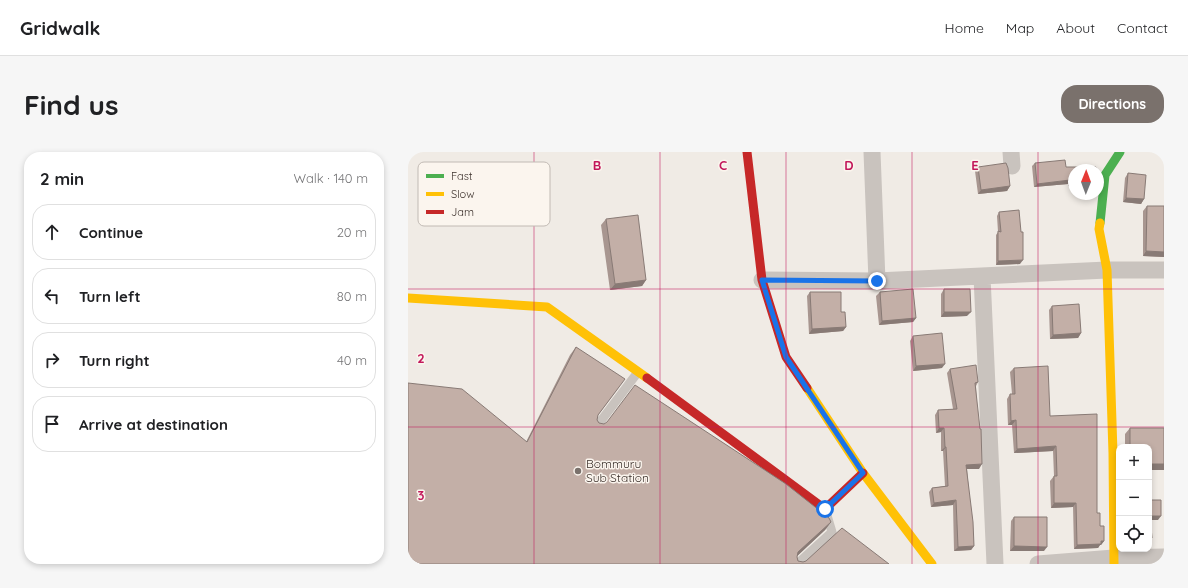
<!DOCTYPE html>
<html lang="en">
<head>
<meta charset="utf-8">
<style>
  :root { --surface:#fff; --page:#f6f6f6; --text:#202124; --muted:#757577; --line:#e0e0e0; --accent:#7a716c }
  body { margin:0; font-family:Quicksand,sans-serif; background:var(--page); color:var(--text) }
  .controls { position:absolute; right:12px; bottom:12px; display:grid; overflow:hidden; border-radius:8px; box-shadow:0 2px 6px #0003 }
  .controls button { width:36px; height:36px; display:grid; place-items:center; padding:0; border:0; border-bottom:1px solid var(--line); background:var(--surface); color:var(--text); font:20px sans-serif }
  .compass { position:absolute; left:660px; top:12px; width:36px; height:36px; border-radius:50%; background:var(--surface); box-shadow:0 2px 6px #0003; rotate:1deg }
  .stop { position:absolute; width:12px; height:12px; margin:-9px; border:3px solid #1a73e8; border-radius:50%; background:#fff }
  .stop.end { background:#1a73e8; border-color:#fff; box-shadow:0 1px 4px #0008 }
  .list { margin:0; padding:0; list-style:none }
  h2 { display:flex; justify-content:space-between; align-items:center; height:52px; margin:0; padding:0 16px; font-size:17px }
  h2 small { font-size:13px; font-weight:400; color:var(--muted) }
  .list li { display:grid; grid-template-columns:26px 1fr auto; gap:12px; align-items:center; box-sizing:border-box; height:56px; margin:0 8px 8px; padding:0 8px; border:1px solid var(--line); border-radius:16px }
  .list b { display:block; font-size:15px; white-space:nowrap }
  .list em { font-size:13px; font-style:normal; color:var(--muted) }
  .icon { flex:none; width:22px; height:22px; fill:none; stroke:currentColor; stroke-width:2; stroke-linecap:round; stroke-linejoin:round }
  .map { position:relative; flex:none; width:756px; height:412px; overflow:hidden; border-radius:16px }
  header { display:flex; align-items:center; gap:24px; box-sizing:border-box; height:56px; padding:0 20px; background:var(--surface); border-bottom:1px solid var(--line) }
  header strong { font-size:19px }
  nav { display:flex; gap:22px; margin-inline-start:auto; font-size:14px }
  .intro { display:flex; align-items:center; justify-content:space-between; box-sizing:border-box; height:96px; padding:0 24px }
  h1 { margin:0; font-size:28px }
  .button { padding:10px 18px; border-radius:16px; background:var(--accent); color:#fff; font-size:14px; font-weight:700 }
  main { display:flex; gap:24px; padding:0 24px }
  aside { flex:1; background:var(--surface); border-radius:16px; box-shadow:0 2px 6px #0003 }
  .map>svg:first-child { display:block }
</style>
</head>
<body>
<header>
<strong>Gridwalk</strong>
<nav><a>Home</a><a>Map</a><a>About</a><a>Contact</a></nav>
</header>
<div class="intro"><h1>Find us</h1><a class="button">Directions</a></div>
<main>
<aside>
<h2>2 min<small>Walk · 140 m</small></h2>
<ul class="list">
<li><svg class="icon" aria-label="ahead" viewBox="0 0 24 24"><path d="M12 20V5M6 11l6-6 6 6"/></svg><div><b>Continue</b></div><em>20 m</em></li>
<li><svg class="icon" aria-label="left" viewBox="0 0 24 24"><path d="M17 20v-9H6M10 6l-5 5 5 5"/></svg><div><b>Turn left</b></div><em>80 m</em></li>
<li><svg class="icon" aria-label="right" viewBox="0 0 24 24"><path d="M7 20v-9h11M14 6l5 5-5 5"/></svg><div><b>Turn right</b></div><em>40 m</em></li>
<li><svg class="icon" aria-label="arrive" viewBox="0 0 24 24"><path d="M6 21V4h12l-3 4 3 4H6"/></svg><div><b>Arrive at destination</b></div></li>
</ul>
</aside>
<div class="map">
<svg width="756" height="412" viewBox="0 0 756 412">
  <rect width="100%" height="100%" fill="#f0ebe5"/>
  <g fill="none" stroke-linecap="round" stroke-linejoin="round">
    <path stroke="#c9c3be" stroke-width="9" d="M 189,274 L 230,220
      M 389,412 L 424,380 L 418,360"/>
    <path stroke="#c9c3be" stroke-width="17" d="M 464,0 L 469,129
      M 603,0 L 604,14
      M 574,124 L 587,412
      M 354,128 L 469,129 L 699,118 L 756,118
      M 630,412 L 706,406 L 756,405"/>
    <path stroke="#4caf50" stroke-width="9" d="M 692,71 L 697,23 L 712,0"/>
    <path stroke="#ffc107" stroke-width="9" d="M 692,71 L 691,77 L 699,118 L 705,301 L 706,412
      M 0,146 L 139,155 L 239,226
      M 399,236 L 455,321 L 524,412"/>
    <path stroke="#c62828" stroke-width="9" d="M 339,0 L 354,128 L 378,205 L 399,236
      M 239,226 L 417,357 L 455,321"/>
  </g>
  <path fill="#a89690" d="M 627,11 L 658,15 L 666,35 L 660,34 L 660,32 L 626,35 L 624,14 Z
    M 570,15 L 602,34 L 599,39 L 570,42 L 567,19 Z
    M 720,21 L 736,47 L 733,52 L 715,50 L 717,26 Z
    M 739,54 L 756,54 L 756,105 L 735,104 L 735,59 Z
    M 591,60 L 612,112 L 588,113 L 588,83 L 590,80 L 589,64 Z
    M 198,67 L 238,128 L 234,134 L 202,138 L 193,73 Z
    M 536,137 L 559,164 L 533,165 L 533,142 Z
    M 402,140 L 433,160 L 438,175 L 435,179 L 401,182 L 399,144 Z
    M 472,140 L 508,166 L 505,170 L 471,173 L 468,144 Z
    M 644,154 L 673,181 L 670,186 L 642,187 L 641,158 Z
    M 505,184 L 534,216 L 505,219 L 502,189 Z
    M 168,195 L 211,235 L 190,263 L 189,268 L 191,271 L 423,370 L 417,378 L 389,404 L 389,405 L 390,409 L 395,410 L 481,412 L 0,412 L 118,290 L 162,203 Z
    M 606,216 L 642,264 L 689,361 L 696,389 L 693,393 L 692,393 L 690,396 L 666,397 L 665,355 L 643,356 L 642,329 L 646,324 L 645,299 L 606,301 L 604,273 L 600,273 L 599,247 L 602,242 L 604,242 L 602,220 Z
    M 542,217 L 570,230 L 568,234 L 571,317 L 559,317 L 566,394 L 563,398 L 546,399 L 545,353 L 523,355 L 521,340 L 524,336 L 537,334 L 535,299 L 533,299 L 533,280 L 528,281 L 527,263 L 530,258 L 545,257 L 539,221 Z
    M 722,276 L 756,276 L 756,318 L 741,318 L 741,295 L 717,295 L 717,282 Z
    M 606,365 L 636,399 L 602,399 L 603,369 Z"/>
  <path fill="#887a75" d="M 662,28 L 660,32 L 626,35 L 629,32 Z
    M 662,31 L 666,31 L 666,35 L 660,34 Z
    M 602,34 L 599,39 L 570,42 L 573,38 Z
    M 718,46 L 736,47 L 733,52 L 715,50 Z
    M 738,99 L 756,100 L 756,105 L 735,104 Z
    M 615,108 L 612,112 L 588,113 L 590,109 Z
    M 238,128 L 234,134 L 202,138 L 207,132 Z
    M 536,160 L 563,160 L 559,164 L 533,165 Z
    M 508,166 L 505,170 L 471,173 L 474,169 Z
    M 438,175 L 435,179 L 401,182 L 404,177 Z
    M 673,181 L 670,186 L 642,187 L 645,183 Z
    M 537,212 L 534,216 L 505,219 L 508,214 Z
    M 608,268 L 604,273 L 600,273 L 603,269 Z
    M 531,276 L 536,276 L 533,280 L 528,281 Z
    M 648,294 L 645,299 L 606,301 L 609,297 Z
    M 537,295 L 538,295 L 535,299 L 533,299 Z
    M 574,312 L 571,317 L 555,317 L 558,313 Z
    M 741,312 L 756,312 L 756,318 L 741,318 Z
    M 548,348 L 545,353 L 523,355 L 526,351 Z
    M 646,351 L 668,351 L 665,355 L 643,356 Z
    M 742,364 L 753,364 L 750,368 L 741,368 Z
    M 423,370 L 417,378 L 385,408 L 390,400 Z
    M 693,389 L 696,389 L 693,393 L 692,393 L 690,396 L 666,397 L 669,393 Z
    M 566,394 L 563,398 L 546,399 L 550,395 Z
    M 606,394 L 639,395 L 636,399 L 602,399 Z"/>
  <path fill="#c3afa7" stroke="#887a75" d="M 657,8 L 658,15 L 688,15 L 688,18 L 666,18 L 666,31 L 662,31 L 662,28 L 629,32 L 627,11 Z
    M 598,11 L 600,16 L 602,34 L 573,38 L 570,15 Z
    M 720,21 L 738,23 L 736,47 L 718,46 Z
    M 739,54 L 756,54 L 756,100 L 738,99 Z
    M 611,58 L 613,80 L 615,80 L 615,108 L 590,109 L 590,79 L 593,80 L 591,60 Z
    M 230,63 L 238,128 L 207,132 L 198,67 Z
    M 505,137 L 508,166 L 474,169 L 472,140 Z
    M 536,137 L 562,137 L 563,160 L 536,160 Z
    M 402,140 L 433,140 L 433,160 L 437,160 L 438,175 L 404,177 Z
    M 671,152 L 673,181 L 645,183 L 644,154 Z
    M 534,181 L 537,212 L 508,214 L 505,184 Z
    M 168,195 L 217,227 L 190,263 L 189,268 L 191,271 L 196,272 L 199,270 L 227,233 L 378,332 L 421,366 L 423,370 L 390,400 L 389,405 L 390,409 L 395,410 L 398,409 L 434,376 L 481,412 L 0,412 L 0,231 L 54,237 L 119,290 Z
    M 568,213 L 570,230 L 567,231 L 572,277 L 573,277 L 574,312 L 558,313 L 565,370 L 566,394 L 550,395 L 548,348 L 526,351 L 524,336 L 540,334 L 538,295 L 537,295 L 536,276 L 531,276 L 530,258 L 549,257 L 542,217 Z
    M 640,214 L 642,264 L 689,262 L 689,361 L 692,361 L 692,374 L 696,374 L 696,389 L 693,389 L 693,392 L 669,393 L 668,351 L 646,351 L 646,324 L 649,324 L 648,294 L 609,297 L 608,268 L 603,269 L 602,242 L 607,242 L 606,216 Z
    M 722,276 L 756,276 L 756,312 L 741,312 L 741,295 L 722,295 Z
    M 741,348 L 753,348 L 753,364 L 742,364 L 744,386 L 741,386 Z
    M 606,365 L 639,365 L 639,395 L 606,394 Z"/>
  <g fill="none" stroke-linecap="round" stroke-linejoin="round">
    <path stroke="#1a73e8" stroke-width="5" d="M 417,357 L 455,321 L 378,205 L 354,128 L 469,129"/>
  </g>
  <path fill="none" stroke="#c2185b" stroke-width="1" stroke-opacity="0.55" d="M 126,0 L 126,412M 252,0 L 252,412M 378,0 L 378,412M 504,0 L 504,412M 630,0 L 630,412M 0,137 L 756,137M 0,275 L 756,275"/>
  <circle fill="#7a716c" stroke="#fbf5ee" stroke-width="1.5" cx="170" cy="319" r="4"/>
  <g text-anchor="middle" stroke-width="3" stroke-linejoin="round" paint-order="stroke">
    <g font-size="12" fill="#3b302b" stroke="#fbf5ee" text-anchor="start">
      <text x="178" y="316">Bommuru<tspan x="178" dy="14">Sub Station</tspan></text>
    </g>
  </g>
  <rect x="10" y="10" width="132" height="64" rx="6" fill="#fbf5ee" stroke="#c1bab4" stroke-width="1"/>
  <rect x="18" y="22" width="18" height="4" fill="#4caf50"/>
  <rect x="18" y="40" width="18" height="4" fill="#ffc107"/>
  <rect x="18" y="58" width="18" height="4" fill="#c62828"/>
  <g font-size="11" fill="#3b302b">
    <text x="43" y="28">Fast</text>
    <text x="43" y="46">Slow</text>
    <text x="43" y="64">Jam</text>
  </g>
  <g font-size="13" text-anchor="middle" font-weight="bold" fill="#c2185b" stroke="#fbf5ee" stroke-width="3" stroke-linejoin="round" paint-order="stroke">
    <text x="189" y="18">B</text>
    <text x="315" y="18">C</text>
    <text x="441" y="18">D</text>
    <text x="567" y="18">E</text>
    <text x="13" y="211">2</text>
    <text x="13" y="348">3</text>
  </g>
</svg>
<div class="controls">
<button>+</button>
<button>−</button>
<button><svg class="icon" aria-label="locate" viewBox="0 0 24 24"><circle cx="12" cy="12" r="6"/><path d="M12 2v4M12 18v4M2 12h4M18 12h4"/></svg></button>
</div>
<svg class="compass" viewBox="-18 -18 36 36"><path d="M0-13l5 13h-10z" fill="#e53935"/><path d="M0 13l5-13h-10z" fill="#757577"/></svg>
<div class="stop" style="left:417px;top:357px"></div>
<div class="stop end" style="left:469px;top:129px"></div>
</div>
</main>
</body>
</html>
